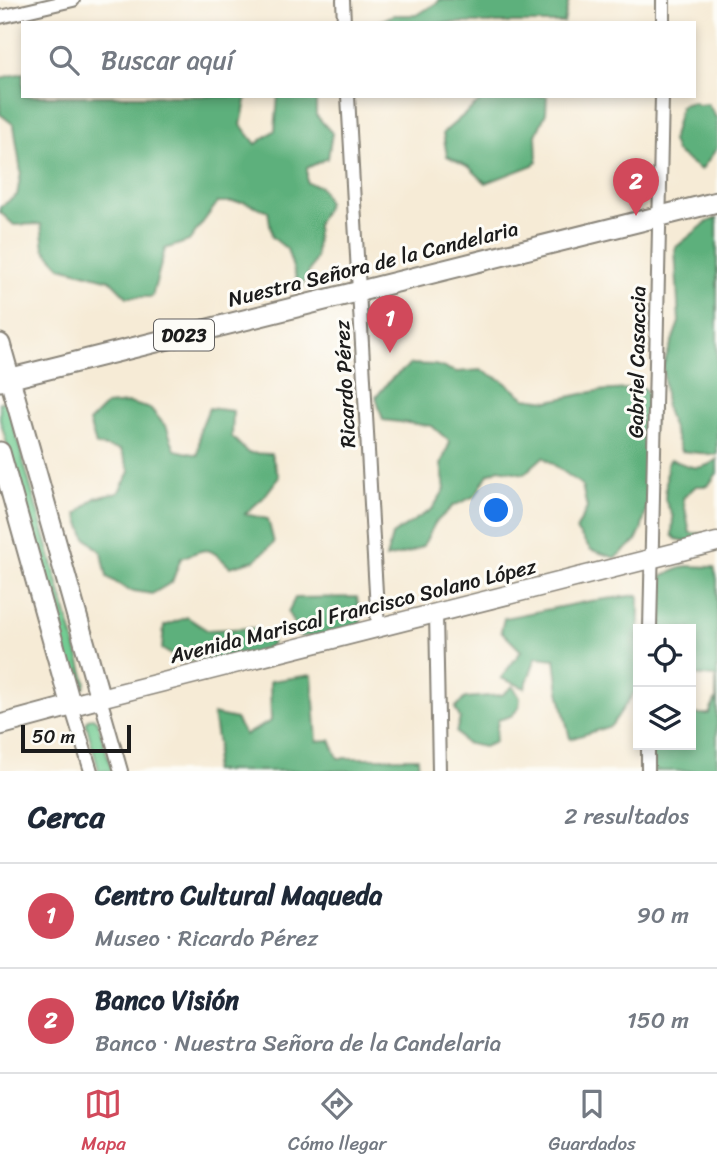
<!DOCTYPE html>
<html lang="es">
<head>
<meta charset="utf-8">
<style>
  :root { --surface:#fff; --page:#f2f2f3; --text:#1f2937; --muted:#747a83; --line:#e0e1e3; --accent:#d1495b }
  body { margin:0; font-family:Sriracha,sans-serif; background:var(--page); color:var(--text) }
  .controls { position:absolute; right:21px; bottom:21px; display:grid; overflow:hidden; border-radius:0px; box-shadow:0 4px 10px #0003 }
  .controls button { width:63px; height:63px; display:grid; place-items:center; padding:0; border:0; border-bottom:2px solid var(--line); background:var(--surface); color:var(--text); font:35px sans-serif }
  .scale { position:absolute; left:21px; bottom:18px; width:110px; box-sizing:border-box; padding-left:7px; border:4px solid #1c1c1c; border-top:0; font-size:19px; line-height:24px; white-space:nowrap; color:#1c1c1c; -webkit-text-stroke:5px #fdfcf7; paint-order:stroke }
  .you { position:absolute; left:497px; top:511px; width:24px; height:24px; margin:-18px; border:5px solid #fff; border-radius:50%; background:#1a73e8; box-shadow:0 0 0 10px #1a73e833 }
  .badge { display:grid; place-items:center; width:46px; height:46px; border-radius:50%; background:var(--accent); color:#fff; font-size:23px; font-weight:700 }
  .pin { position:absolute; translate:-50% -58px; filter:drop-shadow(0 2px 4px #0008) }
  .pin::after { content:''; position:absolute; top:37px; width:24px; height:21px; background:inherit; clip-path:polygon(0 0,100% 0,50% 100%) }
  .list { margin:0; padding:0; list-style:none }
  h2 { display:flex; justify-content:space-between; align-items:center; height:91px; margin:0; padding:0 28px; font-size:30px }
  h2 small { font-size:23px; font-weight:400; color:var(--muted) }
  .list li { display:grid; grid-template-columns:46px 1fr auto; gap:21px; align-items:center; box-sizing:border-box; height:105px; padding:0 28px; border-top:2px solid var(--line) }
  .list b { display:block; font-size:26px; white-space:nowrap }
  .list p { margin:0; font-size:23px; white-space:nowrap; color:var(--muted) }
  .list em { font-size:23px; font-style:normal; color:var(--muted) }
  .icon { flex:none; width:38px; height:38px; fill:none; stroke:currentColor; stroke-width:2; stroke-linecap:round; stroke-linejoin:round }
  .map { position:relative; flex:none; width:717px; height:771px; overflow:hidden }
  .search { position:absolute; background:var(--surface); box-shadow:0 4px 10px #0003; left:21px; right:21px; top:21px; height:77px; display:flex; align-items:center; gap:18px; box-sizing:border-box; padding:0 24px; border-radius:0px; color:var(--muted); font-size:26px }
  .sheet { height:301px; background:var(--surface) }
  nav { display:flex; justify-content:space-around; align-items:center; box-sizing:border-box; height:98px; border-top:2px solid var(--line); background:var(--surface); font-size:19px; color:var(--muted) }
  nav a { display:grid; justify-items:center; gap:4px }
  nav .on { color:var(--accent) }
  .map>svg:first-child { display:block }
</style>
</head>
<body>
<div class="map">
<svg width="717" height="771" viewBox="0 0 717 771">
  <rect width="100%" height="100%" fill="#fdfcf7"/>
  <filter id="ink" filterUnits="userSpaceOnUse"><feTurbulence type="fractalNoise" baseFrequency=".0143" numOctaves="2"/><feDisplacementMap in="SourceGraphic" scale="14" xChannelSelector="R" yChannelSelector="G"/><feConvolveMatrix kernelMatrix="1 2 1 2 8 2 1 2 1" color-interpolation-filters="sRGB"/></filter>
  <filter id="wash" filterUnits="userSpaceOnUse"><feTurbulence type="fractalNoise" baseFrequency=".00686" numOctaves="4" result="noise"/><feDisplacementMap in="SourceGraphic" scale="28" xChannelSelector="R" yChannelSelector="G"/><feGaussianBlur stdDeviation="1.57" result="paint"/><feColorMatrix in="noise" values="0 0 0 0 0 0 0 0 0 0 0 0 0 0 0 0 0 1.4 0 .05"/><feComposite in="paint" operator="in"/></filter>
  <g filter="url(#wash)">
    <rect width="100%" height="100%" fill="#f6ebd6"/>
    <path fill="#72cc92" stroke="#477457" stroke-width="2" d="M 5,401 L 7,403 L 86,683 L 84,688 L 79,689 L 75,686 L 0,419 L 0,402 Z
      M 93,718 L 97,720 L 112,771 L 99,771 L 86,723 L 88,719 Z"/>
    <path fill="#5db07c" stroke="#3c664c" stroke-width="2" d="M 438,0 L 569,0 L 564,23 L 377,23 L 393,15 L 417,15 L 438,2 Z
      M 23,73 L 23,96 L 247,96 L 241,125 L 256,144 L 275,130 L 278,96 L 316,96 L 316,115 L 332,133 L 328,158 L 307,168 L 307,183 L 320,186 L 328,203 L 317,225 L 316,258 L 300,290 L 287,249 L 272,237 L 268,211 L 244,202 L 218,202 L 189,241 L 165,249 L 152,297 L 127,297 L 110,280 L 61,267 L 44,249 L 41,224 L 14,225 L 0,212 L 0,207 L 17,195 L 21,173 L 14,125 L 0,114 L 0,78 Z
      M 479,96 L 547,96 L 546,113 L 536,135 L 537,161 L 533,165 L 486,183 L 469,167 L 447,156 L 443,133 L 479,102 Z
      M 693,102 L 698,105 L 708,104 L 717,119 L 717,148 L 701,170 L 676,152 L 672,141 L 681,105 Z
      M 717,218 L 717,455 L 681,451 L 666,409 L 663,366 L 679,322 L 675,248 L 707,222 Z
      M 411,364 L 435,365 L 457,372 L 481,370 L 502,380 L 525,398 L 549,401 L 597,391 L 644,388 L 656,408 L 647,458 L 647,507 L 641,531 L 635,542 L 615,558 L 591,550 L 576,530 L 587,508 L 582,485 L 543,457 L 524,474 L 499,469 L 488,474 L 475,496 L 453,506 L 435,523 L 423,546 L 411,552 L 386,558 L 392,535 L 432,509 L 445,489 L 441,464 L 450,442 L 432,426 L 383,420 L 376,397 L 391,379 Z
      M 129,403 L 151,409 L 167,428 L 175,450 L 198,455 L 200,430 L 209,408 L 233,411 L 232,437 L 248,453 L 271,454 L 279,477 L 263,498 L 245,514 L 268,519 L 274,543 L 255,560 L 230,567 C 207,546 211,547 181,558 L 172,582 L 152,594 L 128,590 L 107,577 L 102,553 L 85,537 L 77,514 L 95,498 L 118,493 L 130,472 L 121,450 L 96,445 L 89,422 L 106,405 Z
      M 671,459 C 689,467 700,473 717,459 L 717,473 L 708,486 L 696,486 L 683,498 L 690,533 L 708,534 L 709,541 L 705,545 L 676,539 L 672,535 L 673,517 L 665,500 L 667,464 Z
      M 686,566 L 714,567 L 717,579 L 717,771 L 649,771 L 650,745 L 691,745 L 691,714 L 709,714 L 716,699 L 716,677 L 691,675 L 691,629 L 653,629 L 656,578 Z
      M 639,595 L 638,687 L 611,726 L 570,739 L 559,691 L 555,659 L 536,657 L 525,688 L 501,678 L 521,651 L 501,631 L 504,618 L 590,601 Z
      M 357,597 L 362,630 L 300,637 L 288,612 L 295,598 Z
      M 187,617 L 207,630 L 254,628 L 273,643 L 257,657 L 233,660 L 208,659 L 183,662 L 162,649 L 164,626 Z
      M 312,675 L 317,741 L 330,740 L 338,758 L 418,758 L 419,771 L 213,771 L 218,745 L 213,714 L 236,719 L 245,735 L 271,721 L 270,681 Z
      M 513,686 L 520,698 L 519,708 L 511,716 L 498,720 L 495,742 L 484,747 L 465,743 L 456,732 L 460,718 L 455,708 L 465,698 L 502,695 Z"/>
  </g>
  <g filter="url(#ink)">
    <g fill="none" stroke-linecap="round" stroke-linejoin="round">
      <defs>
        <path id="street" d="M 343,0 L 344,23
          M 0,17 L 73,0
          M 663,23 L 663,0
          M 348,96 L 378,628
          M 436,613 L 439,771
          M 650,629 L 662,96
          M 100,698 L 121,771
          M 71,706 L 91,771
          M 648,771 L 648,745"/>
        <path id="secondary" d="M 100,698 L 717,542"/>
        <path id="primary" d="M 0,344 L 100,698 L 0,725
          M 0,381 L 717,202
          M 0,452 L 71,706"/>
      </defs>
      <use href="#street" stroke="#898479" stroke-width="16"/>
      <use href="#secondary" stroke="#898479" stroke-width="21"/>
      <use href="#primary" stroke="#898479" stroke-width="23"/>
      <use href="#street" stroke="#fff" stroke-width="12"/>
      <use href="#secondary" stroke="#fff" stroke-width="18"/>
      <use href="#primary" stroke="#fff" stroke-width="19"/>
    </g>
  </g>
  <g text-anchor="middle" stroke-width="6" stroke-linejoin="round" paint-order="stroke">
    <rect fill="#fdfcf7" stroke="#605f5e" stroke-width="2" x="154" y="319.5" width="60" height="31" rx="5"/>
    <g font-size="19" font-weight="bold" fill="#1c1c1c">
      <text x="184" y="342">D023</text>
    </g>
    <g font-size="21" fill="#1c1c1c" stroke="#fdfcf7">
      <text transform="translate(373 264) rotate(-14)" y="7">Nuestra Señora de la Candelaria</text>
      <text transform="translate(637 362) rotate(-89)" y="7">Gabriel Casaccia</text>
      <text transform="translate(345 384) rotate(-93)" y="7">Ricardo Pérez</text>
      <text transform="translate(353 611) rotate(-14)" y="7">Avenida Mariscal Francisco Solano López</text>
    </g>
  </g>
</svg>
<div class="controls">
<button><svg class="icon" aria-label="locate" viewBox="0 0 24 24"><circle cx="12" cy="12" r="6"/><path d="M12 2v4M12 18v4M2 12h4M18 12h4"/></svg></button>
<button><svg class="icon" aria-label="layers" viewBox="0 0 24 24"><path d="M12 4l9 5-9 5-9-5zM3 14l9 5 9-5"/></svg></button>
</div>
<div class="scale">50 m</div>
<div class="you"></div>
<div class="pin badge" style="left:390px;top:353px">1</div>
<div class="pin badge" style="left:636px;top:216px">2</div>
<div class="search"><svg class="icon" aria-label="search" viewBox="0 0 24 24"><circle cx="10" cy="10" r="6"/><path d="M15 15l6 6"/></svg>Buscar aquí</div>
</div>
<section class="sheet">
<h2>Cerca<small>2 resultados</small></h2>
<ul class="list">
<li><span class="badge">1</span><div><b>Centro Cultural Maqueda</b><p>Museo · Ricardo Pérez</p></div><em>90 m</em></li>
<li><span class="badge">2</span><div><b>Banco Visión</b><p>Banco · Nuestra Señora de la Candelaria</p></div><em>150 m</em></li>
</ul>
</section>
<nav>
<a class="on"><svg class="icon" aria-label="map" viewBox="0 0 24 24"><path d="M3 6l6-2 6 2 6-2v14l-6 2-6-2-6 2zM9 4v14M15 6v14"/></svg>Mapa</a>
<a><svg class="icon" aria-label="directions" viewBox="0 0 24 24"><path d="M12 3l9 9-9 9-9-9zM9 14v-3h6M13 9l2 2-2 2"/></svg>Cómo llegar</a>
<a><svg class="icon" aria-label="saved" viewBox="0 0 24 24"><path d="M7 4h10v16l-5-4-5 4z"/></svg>Guardados</a>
</nav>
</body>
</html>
